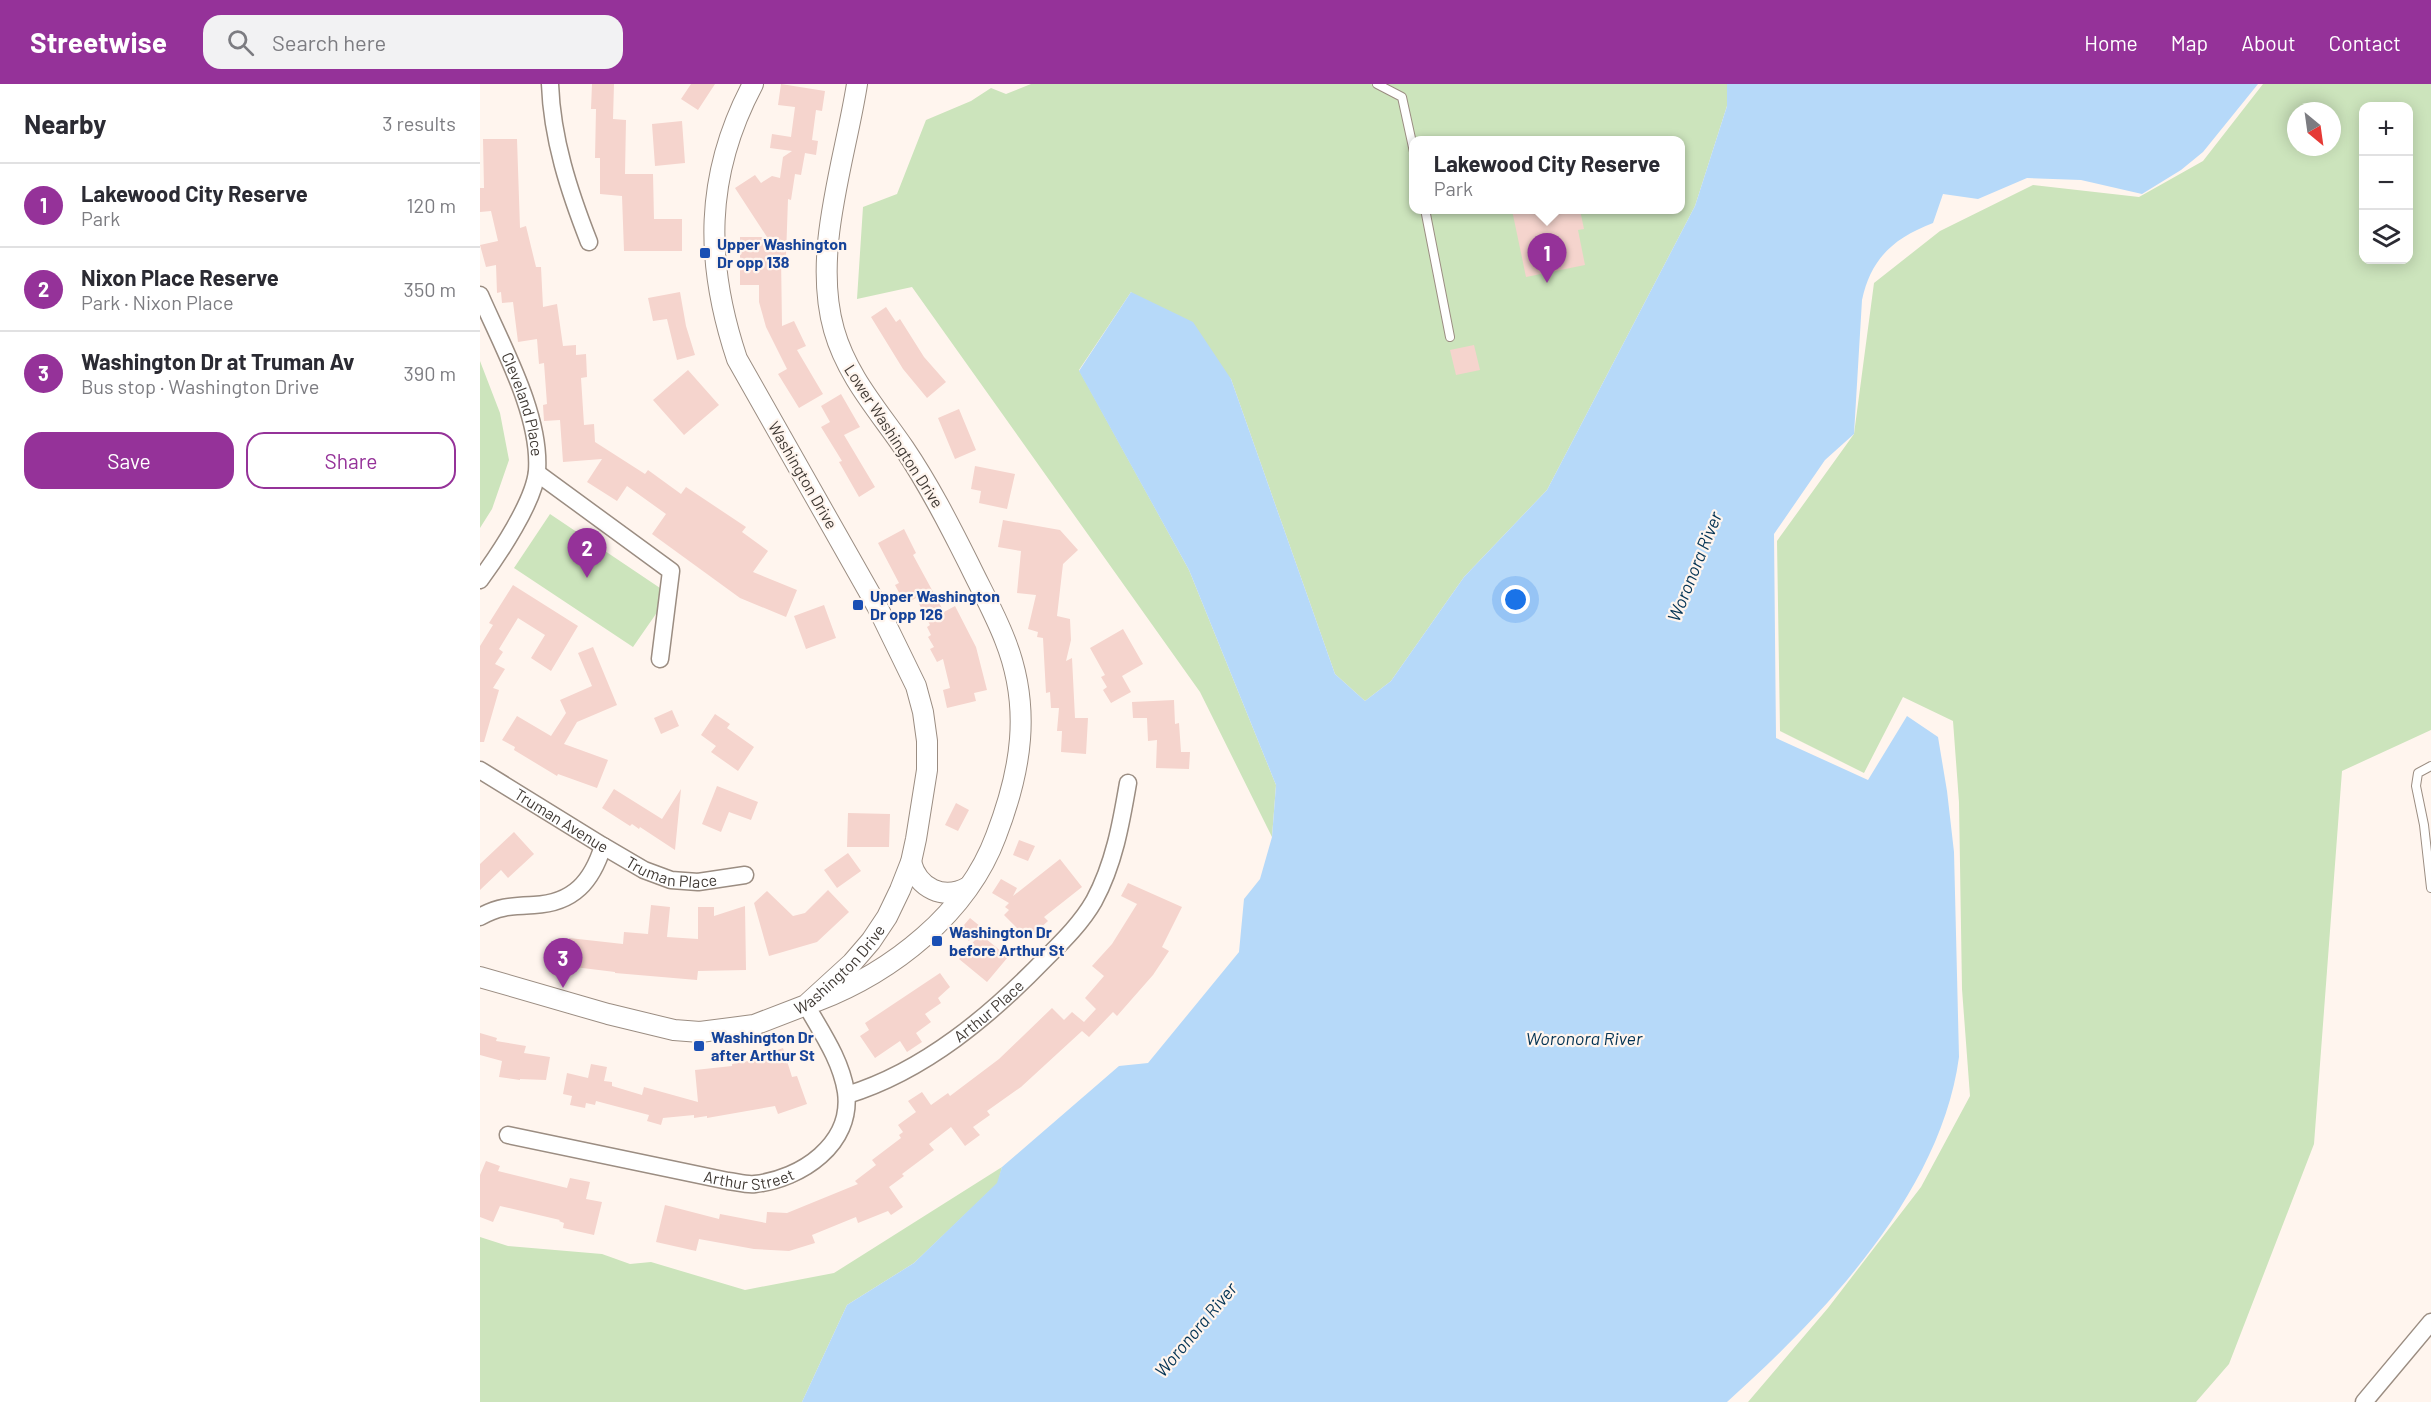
<!DOCTYPE html>
<html lang="en">
<head>
<meta charset="utf-8">
<style>
  :root { --surface:#fff; --page:#f2f2f3; --text:#2b2b33; --muted:#7c7c81; --line:#e1e1e2; --accent:#953299 }
  body { margin:0; font-family:Barlow,sans-serif; background:var(--page); color:var(--text) }
  .controls { position:absolute; right:18px; top:18px; display:grid; overflow:hidden; border-radius:12px; box-shadow:0 3px 15px #0003 }
  .controls button { width:54px; height:54px; display:grid; place-items:center; padding:0; border:0; border-bottom:2px solid var(--line); background:var(--surface); color:var(--text); font:30px sans-serif }
  .compass { position:absolute; left:1807px; top:18px; width:54px; height:54px; border-radius:50%; background:var(--surface); box-shadow:0 3px 15px #0003; rotate:151deg }
  .you { position:absolute; left:1036px; top:516px; width:21px; height:21px; margin:-15px; border:4px solid #fff; border-radius:50%; background:#1a73e8; box-shadow:0 0 0 9px #1a73e833 }
  .badge { display:grid; place-items:center; width:39px; height:39px; border-radius:50%; background:var(--accent); color:#fff; font-size:20px; font-weight:700 }
  .pin { position:absolute; translate:-50% -50px; filter:drop-shadow(0 2px 3px #0008) }
  .pin::after { content:''; position:absolute; top:32px; width:21px; height:18px; background:inherit; clip-path:polygon(0 0,100% 0,50% 100%) }
  .popup { position:absolute; left:929px; top:52px; width:276px; height:78px; box-sizing:border-box; display:grid; place-content:center; border-radius:12px; background:var(--surface); filter:drop-shadow(0 2px 4px #0005); font-size:20px; white-space:nowrap; color:var(--muted) }
  .popup b { font-size:22px; color:var(--text) }
  .popup::after { content:''; position:absolute; left:50%; top:100%; margin-left:-12px; border:12px solid transparent; border-top-color:var(--surface) }
  .list { margin:0; padding:0; list-style:none }
  h2 { display:flex; justify-content:space-between; align-items:center; height:78px; margin:0; padding:0 24px; font-size:26px }
  h2 small { font-size:20px; font-weight:400; color:var(--muted) }
  .list li { display:grid; grid-template-columns:39px 1fr auto; gap:18px; align-items:center; box-sizing:border-box; height:84px; padding:0 24px; border-top:2px solid var(--line) }
  .list b { display:block; font-size:22px; white-space:nowrap }
  .list p { margin:0; font-size:20px; white-space:nowrap; color:var(--muted) }
  .list em { font-size:20px; font-style:normal; color:var(--muted) }
  .actions { display:flex; gap:12px; padding:18px 24px }
  .actions a { flex:1; padding:14px 0; border:2px solid var(--accent); border-radius:18px; text-align:center; font-size:21px; color:var(--accent) }
  .actions .main { background:var(--accent); color:#fff }
  .icon { flex:none; width:33px; height:33px; fill:none; stroke:currentColor; stroke-width:2; stroke-linecap:round; stroke-linejoin:round }
  .map { position:relative; flex:none; width:1951px; height:1318px; overflow:hidden }
  header { display:flex; align-items:center; gap:36px; box-sizing:border-box; height:84px; padding:0 30px; background:var(--accent); color:#fff }
  header strong { font-size:28px }
  nav { display:flex; gap:33px; margin-inline-start:auto; font-size:21px }
  .search { width:420px; height:54px; background:var(--page); display:flex; align-items:center; gap:15px; box-sizing:border-box; padding:0 21px; border-radius:18px; color:var(--muted); font-size:22px }
  main { display:flex }
  aside { flex:1; background:var(--surface) }
  .map>svg:first-child { display:block }
</style>
</head>
<body>
<header>
<strong>Streetwise</strong>
<div class="search"><svg class="icon" aria-label="search" viewBox="0 0 24 24"><circle cx="10" cy="10" r="6"/><path d="M15 15l6 6"/></svg>Search here</div>
<nav><a>Home</a><a>Map</a><a>About</a><a>Contact</a></nav>
</header>
<main>
<aside>
<h2>Nearby<small>3 results</small></h2>
<ul class="list">
<li><span class="badge">1</span><div><b>Lakewood City Reserve</b><p>Park</p></div><em>120 m</em></li>
<li><span class="badge">2</span><div><b>Nixon Place Reserve</b><p>Park · Nixon Place</p></div><em>350 m</em></li>
<li><span class="badge">3</span><div><b>Washington Dr at Truman Av</b><p>Bus stop · Washington Drive</p></div><em>390 m</em></li>
</ul>
<div class="actions"><a class="main">Save</a><a>Share</a></div>
</aside>
<div class="map">
<svg width="1951" height="1318" viewBox="0 0 1951 1318">
  <rect width="100%" height="100%" fill="#fff5ee"/>
  <path fill="#cce4bc" fill-rule="evenodd" d="M 551,0 L 1247,0 L 1247,22 L 1215,122 L 1067,406 L 984,493 L 911,597 L 885,617 L 855,590 L 751,295 L 651,208 L 599,286 L 709,486 L 796,701 L 792,753 L 720,608 L 432,203 L 377,215 L 383,123 L 417,110 L 446,36 L 491,17 L 511,4 L 526,10 ZM 934,56 L 1200,56 L 1200,125 L 934,125 Z
    M 1783,0 L 1951,0 L 1951,646 L 1862,687 L 1834,1060 L 1749,1280 L 1716,1318 L 1268,1318 L 1348,1224 L 1441,1103 L 1490,1012 L 1482,905 L 1479,718 L 1473,637 L 1423,613 L 1384,689 L 1300,647 L 1297,457 L 1374,350 L 1394,199 L 1460,147 L 1553,101 L 1659,113 L 1723,77 ZM 1884,22 L 1928,22 L 1928,176 L 1884,176 ZM 1816,27 L 1852,27 L 1852,63 L 1816,63 Z
    M 0,277 L 20,329 L 29,376 L 12,425 L 0,444 Z
    M 70,430 L 180,504 L 178,527 L 153,563 L 34,484 Z
    M 522,1083 L 518,1099 L 434,1179 L 367,1221 L 322,1318 L 0,1318 L 0,1153 L 28,1162 L 122,1170 L 150,1180 L 171,1178 L 265,1206 L 354,1189 Z"/>
  <path fill="#b6d9f9" d="M 1247,0 L 1778,0 L 1723,68 L 1701,86 L 1662,110 L 1601,96 L 1547,94 L 1498,115 L 1463,110 L 1453,139 C 1414,154 1391,174 1382,216 L 1374,350 L 1345,376 L 1294,450 L 1296,654 L 1388,696 L 1427,632 L 1458,653 L 1467,707 L 1474,768 L 1479,973 C 1461,1108 1345,1230 1247,1318 L 322,1318 L 367,1221 L 434,1179 L 517,1099 L 522,1083 L 639,982 L 668,979 L 759,868 L 764,815 L 780,795 L 792,753 L 796,701 L 709,486 L 599,287 L 651,208 L 713,238 L 751,295 L 855,590 L 885,617 L 911,597 L 984,493 L 1067,406 L 1215,122 L 1247,22 Z"/>
  <path fill="#f5d4cd" d="M 112,0 L 134,0 L 133,35 L 146,36 L 145,90 L 173,90 L 174,135 L 202,135 L 202,167 L 144,167 L 142,112 L 120,110 L 120,74 L 115,74 L 116,25 L 111,25 Z
    M 211,0 L 235,0 L 218,26 L 201,15 Z
    M 301,0 L 345,7 L 342,27 L 336,26 L 332,56 L 338,57 L 336,71 L 325,69 L 321,91 L 315,90 L 311,116 L 308,115 L 306,172 L 301,172 L 302,242 L 314,237 L 326,262 L 317,266 L 343,310 L 319,324 L 298,290 L 307,285 L 286,243 L 279,218 L 279,201 L 260,201 L 260,153 L 287,153 L 255,104 L 275,91 L 281,99 L 292,92 L 300,94 L 303,73 L 312,67 L 290,64 L 292,50 L 311,53 L 315,23 L 298,21 Z
    M 202,37 L 205,79 L 175,82 L 172,40 Z
    M 3,55 L 37,55 L 40,144 L 46,142 L 56,183 L 61,183 L 63,223 L 77,220 L 83,262 L 96,261 L 96,271 L 106,270 L 107,293 L 101,294 L 104,341 L 114,340 L 115,358 L 165,390 L 168,386 L 201,410 L 206,403 L 266,443 L 262,448 L 288,467 L 273,488 L 317,506 L 306,533 L 260,514 L 172,450 L 186,430 L 147,402 L 137,417 L 107,398 L 122,375 L 83,378 L 80,336 L 64,337 L 63,321 L 67,320 L 64,279 L 59,280 L 57,255 L 38,258 L 33,218 L 22,219 L 21,208 L 17,209 L 16,181 L 6,183 L 0,161 L 18,157 L 11,127 L 0,128 L 0,104 L 4,104 Z
    M 1032,126 L 1100,126 L 1104,145 L 1098,146 L 1105,181 L 1046,193 Z
    M 200,208 L 206,242 L 215,271 L 197,276 L 187,235 L 173,237 L 168,214 Z
    M 406,223 L 416,238 L 420,235 L 444,273 L 466,298 L 447,314 L 423,285 L 391,233 Z
    M 994,261 L 1000,286 L 976,291 L 970,266 Z
    M 208,286 L 239,321 L 204,351 L 173,316 Z
    M 361,310 L 380,343 L 364,351 L 395,403 L 379,413 L 359,378 L 362,377 L 341,343 L 350,338 L 341,322 Z
    M 479,325 L 496,366 L 475,375 L 458,334 Z
    M 495,382 L 535,390 L 527,425 L 499,419 L 501,407 L 491,405 Z
    M 523,436 L 580,446 L 598,466 L 583,480 L 577,532 L 590,535 L 591,556 L 586,577 L 592,574 L 595,634 L 608,634 L 606,670 L 581,668 L 582,647 L 577,647 L 579,624 L 571,624 L 570,608 L 566,609 L 563,554 L 557,553 L 558,548 L 548,545 L 556,511 L 537,509 L 541,467 L 518,463 Z
    M 424,445 L 436,469 L 433,471 L 464,528 L 475,522 L 496,563 L 507,606 L 494,609 L 496,617 L 467,624 L 463,606 L 470,604 L 463,575 L 457,578 L 450,565 L 454,563 L 448,553 L 451,551 L 447,543 L 450,541 L 436,514 L 425,520 L 415,501 L 419,499 L 398,459 Z
    M 33,501 L 98,542 L 71,587 L 51,574 L 65,551 L 38,534 L 19,565 L 23,568 L 15,580 L 25,585 L 13,604 L 19,606 L 4,658 L 0,658 L 0,562 L 13,541 L 9,539 Z
    M 344,521 L 356,554 L 326,565 L 314,532 Z
    M 643,545 L 663,580 L 642,592 L 651,608 L 631,619 L 623,606 L 627,603 L 621,593 L 625,591 L 610,564 Z
    M 113,563 L 137,621 L 97,638 L 84,660 L 128,676 L 117,704 L 78,690 L 77,692 L 34,666 L 35,663 L 22,656 L 37,632 L 71,652 L 86,629 L 80,616 L 112,602 L 98,569 Z
    M 694,616 L 695,640 L 699,639 L 701,668 L 710,668 L 709,685 L 676,684 L 677,656 L 668,657 L 667,634 L 653,634 L 652,618 Z
    M 192,626 L 199,642 L 181,650 L 174,634 Z
    M 235,630 L 250,640 L 247,644 L 274,663 L 258,687 L 231,668 L 236,662 L 221,651 Z
    M 237,702 L 278,718 L 271,736 L 249,728 L 241,748 L 222,740 Z
    M 134,705 L 182,735 L 201,705 L 195,766 L 160,743 L 159,745 L 152,740 L 150,742 L 122,724 Z
    M 476,719 L 489,726 L 478,747 L 465,741 Z
    M 368,729 L 410,730 L 409,763 L 367,763 Z
    M 34,748 L 54,770 L 28,794 L 21,786 L 0,806 L 0,780 Z
    M 539,756 L 555,762 L 548,777 L 533,771 Z
    M 368,769 L 381,787 L 357,804 L 344,786 Z
    M 580,775 L 602,803 L 564,833 L 568,837 L 548,855 L 524,831 L 529,826 L 525,823 L 529,819 L 512,809 L 521,795 L 537,804 L 533,812 Z
    M 648,799 L 702,823 L 682,863 L 689,867 L 673,891 L 637,932 L 633,928 L 609,953 L 602,947 L 541,1003 L 507,1027 L 510,1031 L 493,1043 L 500,1051 L 485,1062 L 471,1043 L 449,1060 L 454,1066 L 422,1090 L 424,1092 L 409,1103 L 423,1123 L 411,1131 L 408,1127 L 378,1139 L 376,1133 L 332,1151 L 335,1159 L 309,1167 L 274,1165 L 219,1155 L 216,1167 L 176,1158 L 185,1121 L 239,1135 L 240,1130 L 286,1139 L 287,1128 L 307,1129 L 378,1100 L 375,1097 L 396,1081 L 392,1076 L 421,1054 L 419,1051 L 423,1048 L 418,1041 L 436,1028 L 428,1017 L 442,1008 L 451,1021 L 468,1009 L 470,1012 L 519,975 L 572,924 L 584,936 L 592,928 L 604,938 L 616,925 L 605,914 L 624,892 L 612,882 L 632,860 L 657,820 L 641,812 Z
    M 348,806 L 369,828 L 337,858 L 289,872 L 274,819 L 287,807 L 313,832 L 325,829 Z
    M 171,821 L 190,823 L 187,853 L 218,855 L 218,823 L 234,823 L 234,832 L 265,822 L 266,886 L 218,887 L 217,896 L 135,889 L 135,888 L 86,882 L 89,854 L 143,860 L 144,848 L 168,850 Z
    M 490,834 L 501,843 L 489,857 L 478,848 Z
    M 500,850 L 528,873 L 507,898 L 479,875 Z
    M 460,889 L 470,903 L 458,914 L 461,919 L 445,930 L 451,938 L 436,949 L 442,958 L 427,968 L 420,957 L 395,974 L 380,952 L 389,946 L 385,939 Z
    M 0,949 L 17,954 L 16,957 L 46,962 L 44,969 L 70,973 L 66,996 L 40,995 L 40,996 L 19,993 L 22,977 L 0,971 Z
    M 303,964 L 312,993 L 317,992 L 327,1020 L 298,1030 L 295,1022 L 227,1034 L 227,1032 L 214,1034 L 214,1031 L 183,1034 L 181,1041 L 167,1037 L 169,1031 L 116,1017 L 115,1021 L 106,1019 L 105,1024 L 90,1021 L 92,1012 L 83,1010 L 87,989 L 108,994 L 111,980 L 127,983 L 124,997 L 132,998 L 132,1002 L 162,1011 L 164,1003 L 218,1018 L 215,986 L 252,982 L 252,980 L 279,975 L 278,973 Z
    M 6,1077 L 20,1082 L 18,1087 L 87,1104 L 90,1094 L 110,1098 L 106,1115 L 122,1118 L 114,1151 L 83,1144 L 84,1139 L 79,1137 L 80,1136 L 20,1122 L 13,1138 L 0,1133 L 0,1091 Z"/>
  <g fill="none" stroke-linecap="round" stroke-linejoin="round">
    <defs>
      <path id="service" d="M 897,0 L 922,13 L 934,68
        M 945,125 L 970,253
        M 1951,682 L 1938,689 L 1936,702 L 1944,741 L 1951,804"/>
      <g id="minor">
        <path d="M 70,0 C 72,55 89,107 109,158"/>
        <path id="s1" d="M 0,211 C 22,262 61,331 57,387 C 54,418 19,470 0,496"/>
        <path d="M 57,389 L 191,487 L 180,575"/>
        <path id="s2" d="M 0,686 L 123,762 L 164,786 L 191,796 L 218,798 L 265,791"/>
        <path d="M 0,833 C 18,822 34,822 54,821 C 94,819 112,797 123,762"/>
        <path id="s3" d="M 367,1011 C 445,987 511,931 567,873 C 584,856 602,838 614,817 C 634,780 641,740 648,699"/>
        <path id="s4" d="M 28,1051 L 248,1097 C 257,1098 266,1101 275,1100 C 321,1095 373,1060 366,1008 C 361,976 342,949 326,921"/>
        <path d="M 1884,1318 L 1951,1238"/>
      </g>
      <g id="tertiary">
        <path d="M 431,778 C 438,804 463,817 488,803"/>
        <path id="s5" d="M 0,893 L 128,930 L 194,946 L 220,948 L 274,941 L 326,921 L 372,879 L 391,857 L 407,833 L 420,806 L 431,778 L 436,755 L 447,686 L 447,657 L 443,628 L 436,602 L 397,522 L 257,275 C 225,179 224,92 273,0"/>
        <path d="M 337,917 C 412,888 487,830 516,752 C 541,687 552,624 525,556 C 515,530 501,505 489,480 C 469,440 449,401 424,364 C 398,326 367,292 354,246 C 332,169 365,77 377,0"/>
      </g>
    </defs>
    <use href="#service" stroke="#9b8d82" stroke-width="10"/>
    <use href="#minor" stroke="#9b8d82" stroke-width="19"/>
    <use href="#tertiary" stroke="#9b8d82" stroke-width="22"/>
    <use href="#service" stroke="#fff" stroke-width="8"/>
    <use href="#minor" stroke="#fff" stroke-width="16"/>
    <use href="#tertiary" stroke="#fff" stroke-width="20"/>
  </g>
  <g fill="#1a4fb4" stroke="#fff5ee" stroke-width="2">
    <rect x="219" y="163" width="12" height="12" rx="3"/>
    <rect x="372" y="515" width="12" height="12" rx="3"/>
    <rect x="451" y="851" width="12" height="12" rx="3"/>
    <rect x="213" y="956" width="12" height="12" rx="3"/>
  </g>
  <g text-anchor="middle" stroke-width="4.5" stroke-linejoin="round" paint-order="stroke">
    <g font-size="16" font-weight="bold" fill="#164399" stroke="#fff5ee" text-anchor="start">
      <text x="237" y="166">Upper Washington<tspan x="237" dy="18">Dr opp 138</tspan></text>
      <text x="390" y="518">Upper Washington<tspan x="390" dy="18">Dr opp 126</tspan></text>
      <text x="469" y="854">Washington Dr<tspan x="469" dy="18">before Arthur St</tspan></text>
      <text x="231" y="959">Washington Dr<tspan x="231" dy="18">after Arthur St</tspan></text>
    </g>
    <g font-size="16" fill="#403a35" stroke="#fff5ee">
      <text dy="6" stroke="none"><textPath href="#s1" startOffset="118">Cleveland Place</textPath></text>
      <text transform="translate(414 352) rotate(57)" y="6">Lower Washington Drive</text>
      <text transform="translate(323 391) rotate(60)" y="6">Washington Drive</text>
      <text dy="6" stroke="none"><textPath href="#s2" startOffset="96">Truman Avenue</textPath></text>
      <text dy="6" stroke="none"><textPath href="#s2" startOffset="220">Truman Place</textPath></text>
      <text dy="6" stroke="none"><textPath href="#s5" startOffset="386">Washington Drive</textPath></text>
      <text dy="6" stroke="none"><textPath href="#s3" startOffset="166">Arthur Place</textPath></text>
      <text dy="6" stroke="none"><textPath href="#s4" startOffset="246">Arthur Street</textPath></text>
    </g>
    <g font-size="18" font-style="italic" fill="#033354" stroke="#fff5ee">
      <text transform="translate(1215 483) rotate(-68)" y="6">Woronora River</text>
      <text x="1104" y="961">Woronora River</text>
      <text transform="translate(716 1246) rotate(-50)" y="6">Woronora River</text>
    </g>
  </g>
</svg>
<div class="controls">
<button>+</button>
<button>−</button>
<button><svg class="icon" aria-label="layers" viewBox="0 0 24 24"><path d="M12 4l9 5-9 5-9-5zM3 14l9 5 9-5"/></svg></button>
</div>
<svg class="compass" viewBox="-18 -18 36 36"><path d="M0-13l5 13h-10z" fill="#e53935"/><path d="M0 13l5-13h-10z" fill="#7c7c81"/></svg>
<div class="you"></div>
<div class="pin badge" style="left:1067px;top:199px">1</div>
<div class="popup"><b>Lakewood City Reserve</b>Park</div>
<div class="pin badge" style="left:107px;top:494px">2</div>
<div class="pin badge" style="left:83px;top:904px">3</div>
</div>
</main>
</body>
</html>
